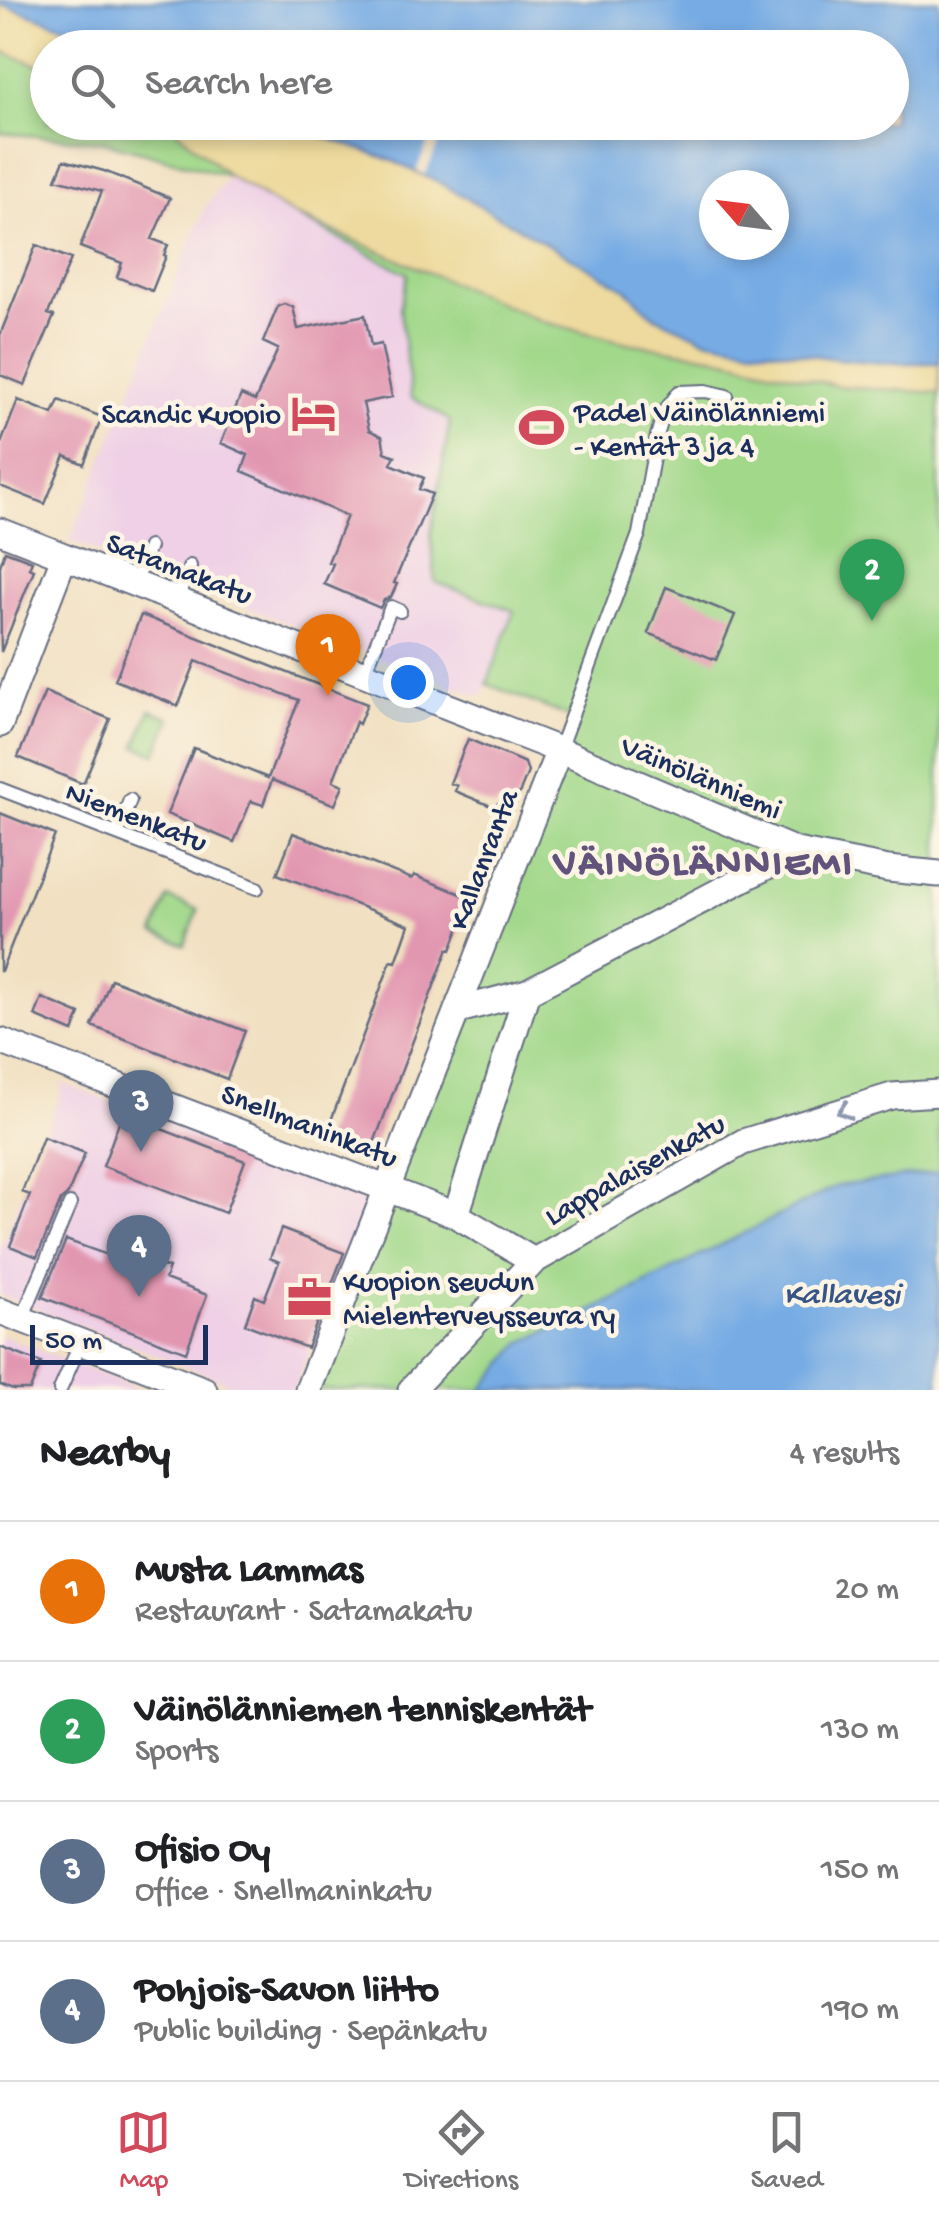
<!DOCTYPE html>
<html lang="en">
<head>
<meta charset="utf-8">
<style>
  :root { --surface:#fff; --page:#f2f2f2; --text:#202124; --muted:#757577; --line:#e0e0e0; --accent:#d1495b }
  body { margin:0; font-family:"Gochi Hand",sans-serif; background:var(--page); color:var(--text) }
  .compass { position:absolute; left:699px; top:170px; width:90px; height:90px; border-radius:50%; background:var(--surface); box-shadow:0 5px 15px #0003; rotate:298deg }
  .scale { position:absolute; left:30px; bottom:25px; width:178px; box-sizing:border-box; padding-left:10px; border:5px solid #1b2f5e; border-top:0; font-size:28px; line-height:35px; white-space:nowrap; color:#1b2f5e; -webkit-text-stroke:8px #fcf5e5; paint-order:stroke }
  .you { position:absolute; left:408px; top:682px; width:35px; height:35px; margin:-25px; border:8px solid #fff; border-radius:50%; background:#1a73e8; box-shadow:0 0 0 15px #1a73e833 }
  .badge { display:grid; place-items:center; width:65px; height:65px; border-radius:50%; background:var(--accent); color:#fff; font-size:32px; font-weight:700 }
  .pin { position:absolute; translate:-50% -82px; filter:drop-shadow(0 2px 5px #0008) }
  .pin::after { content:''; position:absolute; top:52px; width:35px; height:30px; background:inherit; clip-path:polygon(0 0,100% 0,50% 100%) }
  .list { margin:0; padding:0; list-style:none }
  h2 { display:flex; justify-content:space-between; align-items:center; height:130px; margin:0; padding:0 40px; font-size:42px }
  h2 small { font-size:32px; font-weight:400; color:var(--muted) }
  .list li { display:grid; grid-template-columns:65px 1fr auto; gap:30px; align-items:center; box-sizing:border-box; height:140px; padding:0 40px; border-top:2px solid var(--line) }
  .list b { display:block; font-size:38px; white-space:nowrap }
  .list p { margin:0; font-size:32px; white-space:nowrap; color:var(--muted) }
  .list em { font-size:32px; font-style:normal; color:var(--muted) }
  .icon { flex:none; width:55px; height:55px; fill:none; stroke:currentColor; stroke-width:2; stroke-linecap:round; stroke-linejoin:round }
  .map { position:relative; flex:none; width:939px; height:1390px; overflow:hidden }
  .search { position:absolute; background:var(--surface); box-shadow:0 5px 15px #0003; left:30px; right:30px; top:30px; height:110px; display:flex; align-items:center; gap:25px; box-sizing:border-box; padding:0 35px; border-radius:55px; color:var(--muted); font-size:38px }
  .sheet { height:690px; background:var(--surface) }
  nav { display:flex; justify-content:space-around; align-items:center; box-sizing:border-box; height:140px; border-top:2px solid var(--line); background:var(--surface); font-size:28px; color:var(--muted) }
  nav a { display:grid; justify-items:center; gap:5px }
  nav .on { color:var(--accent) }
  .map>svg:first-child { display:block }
</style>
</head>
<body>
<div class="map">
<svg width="939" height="1390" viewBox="0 0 939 1390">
  <rect width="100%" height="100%" fill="#fcf5e5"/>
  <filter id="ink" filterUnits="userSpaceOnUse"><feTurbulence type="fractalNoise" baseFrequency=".01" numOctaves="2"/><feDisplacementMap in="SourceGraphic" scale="20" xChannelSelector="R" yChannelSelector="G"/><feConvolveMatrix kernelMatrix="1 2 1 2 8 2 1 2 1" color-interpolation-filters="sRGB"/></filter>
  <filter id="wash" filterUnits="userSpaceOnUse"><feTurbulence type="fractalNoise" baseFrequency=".0048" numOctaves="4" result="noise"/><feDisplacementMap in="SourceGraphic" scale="40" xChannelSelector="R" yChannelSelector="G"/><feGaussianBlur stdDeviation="2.25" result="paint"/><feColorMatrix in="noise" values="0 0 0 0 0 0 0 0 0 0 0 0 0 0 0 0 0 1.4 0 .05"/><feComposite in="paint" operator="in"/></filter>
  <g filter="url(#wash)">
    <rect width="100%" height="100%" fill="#f1e0c1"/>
    <path fill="#efd0e6" d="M 229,176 L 288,212 L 408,274 L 400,308 L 451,421 L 431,534 L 515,611 L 482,697 L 70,541 L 205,207 Z
      M 62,1083 L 367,1200 L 294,1390 L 247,1390 L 0,1295 L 0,1250 L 62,1090 Z
      M 0,1335 L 142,1390 L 0,1390 Z"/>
    <path fill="#a1d88a" stroke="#5e8474" stroke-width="2.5" d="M 0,4 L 48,48 L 48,122 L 286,123 L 391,160 L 425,175 L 626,289 L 793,352 L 837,359 L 883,363 L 939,363 L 939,1351 L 876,1390 L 313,1390 L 572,718 L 487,684 L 514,611 L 435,582 L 431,534 L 450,421 L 411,397 L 400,308 L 408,274 L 288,212 L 229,176 L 102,141 L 0,133 Z
      M 150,710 L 171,718 L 156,754 L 136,746 Z
      M 168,898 L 198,910 L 185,945 L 154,933 Z"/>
    <path fill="#eeda9e" stroke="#84847e" stroke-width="2.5" d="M 0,3 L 132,47 L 48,48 L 47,68 L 0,51 Z
      M 168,123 L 286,123 L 391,160 L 438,182 L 502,217 L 537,239 L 594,269 L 626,289 L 653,316 L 793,352 L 837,359 L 883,363 L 939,363 L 939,393 L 838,386 L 712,356 L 628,343 L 544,322 L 288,212 L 229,176 Z"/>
    <path fill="#76abe4" stroke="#486da1" stroke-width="2.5" fill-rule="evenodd" d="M 0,0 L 939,0 L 939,363 L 883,363 L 837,359 L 793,352 L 746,347 L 705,339 L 653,316 L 626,289 L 438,182 L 391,160 L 286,123 L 892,122 L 892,48 L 129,48 L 0,4 ZM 714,185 L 774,185 L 774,245 L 714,245 Z
      M 939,1172 L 939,1390 L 482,1390 L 521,1343 L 589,1312 L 837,1186 Z"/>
    <path fill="#f1e0c1" d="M 437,123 L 447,123 L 425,175 L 416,171 Z"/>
    <g id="blocks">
      <path fill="#e297b1" d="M 64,160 L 104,171 L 170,198 L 152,239 L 168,245 L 164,255 L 166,256 L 152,291 L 117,277 L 122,263 L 80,247 L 102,191 L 56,179 Z
        M 36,245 L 71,259 L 48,314 L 54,316 L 25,385 L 0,375 L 0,335 Z
        M 284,304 L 293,307 L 298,329 L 365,315 L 371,346 L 381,344 L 392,397 L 363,403 L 369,430 L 382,436 L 385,452 L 395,456 L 391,464 L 424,478 L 419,489 L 432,494 L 394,583 L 397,584 L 391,597 L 384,600 L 380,608 L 324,584 L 333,564 L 328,562 L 347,516 L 242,471 L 248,455 L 221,443 L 241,395 L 255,401 L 278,349 L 263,342 L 278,306 Z
        M 18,400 L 53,414 L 59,400 L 102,417 L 84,464 L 65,456 L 45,504 L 0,486 L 0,446 Z
        M 5,551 L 32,561 L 29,568 L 34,570 L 1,652 L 0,566 Z
        M 666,587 L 735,615 L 716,660 L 648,633 Z
        M 141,615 L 367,704 L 359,724 L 356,722 L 333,781 L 343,785 L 335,805 L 272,780 L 263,805 L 251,801 L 234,842 L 167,814 L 194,748 L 268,778 L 299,700 L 196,661 L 178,706 L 115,680 Z
        M 45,692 L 110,719 L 83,784 L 18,757 Z
        M 468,739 L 525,763 L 528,772 L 513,809 L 498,803 L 496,808 L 455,791 L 457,786 L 450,783 Z
        M 0,813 L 55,835 L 1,971 L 0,971 Z
        M 293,833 L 412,879 L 414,875 L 471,898 L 451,950 L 448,949 L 369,1156 L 324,1139 L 391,961 L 396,962 L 409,925 L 277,874 Z
        M 111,979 L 245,1031 L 227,1079 L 92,1026 Z
        M 42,998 L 80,1014 L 73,1032 L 35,1016 Z
        M 122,1114 L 245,1161 L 225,1213 L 103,1166 Z
        M 43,1137 L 85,1153 L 68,1194 L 61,1200 L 37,1257 L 10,1246 L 30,1195 L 22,1192 Z
        M 281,1229 L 344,1253 L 307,1348 L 245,1324 L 255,1296 L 264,1300 L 279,1262 L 270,1258 Z
        M 66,1240 L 107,1255 L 110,1246 L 169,1268 L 165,1279 L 207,1295 L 186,1352 L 42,1297 Z
        M 0,1347 L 41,1363 L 30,1390 L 13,1390 L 0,1385 Z"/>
    </g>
  </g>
  <g filter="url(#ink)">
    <use href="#blocks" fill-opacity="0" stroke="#666d81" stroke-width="2.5"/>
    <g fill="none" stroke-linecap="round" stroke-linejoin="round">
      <defs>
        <path id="service" d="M 135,584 L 149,547
          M 176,601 L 190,566
          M 364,674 L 391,607 L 400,611
          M 559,750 L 639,534 L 657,436 L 664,412 L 679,392 L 706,391 L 727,396
          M 0,789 L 257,888
          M 117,834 L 130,800
          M 22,1319 L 70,1204
          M 60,1390 L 81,1342"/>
        <path id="minor" d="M 0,531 L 559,750 L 796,851 L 888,869 L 939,874
          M 0,724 L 64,557
          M 459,1010 L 527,992 L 796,851
          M 0,1041 L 456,1215 L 534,1261
          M 456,1215 L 527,992
          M 0,1311 L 204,1390
          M 308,1390 L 559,750
          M 411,1390 L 534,1261 L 743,1142 L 892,1096 L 939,1093"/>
      </defs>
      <use href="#service" stroke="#666d81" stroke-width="16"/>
      <use href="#minor" stroke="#666d81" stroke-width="29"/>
      <use href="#service" stroke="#fff" stroke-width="12"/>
      <use href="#minor" stroke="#fff" stroke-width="25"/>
    </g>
    <defs><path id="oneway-chevron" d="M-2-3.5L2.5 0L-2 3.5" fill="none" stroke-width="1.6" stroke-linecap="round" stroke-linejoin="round" transform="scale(2.5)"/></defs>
    <use stroke="#8d97ae" href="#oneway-chevron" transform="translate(844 1111) rotate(163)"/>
  </g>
  <defs>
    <symbol id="hotel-bare" viewBox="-9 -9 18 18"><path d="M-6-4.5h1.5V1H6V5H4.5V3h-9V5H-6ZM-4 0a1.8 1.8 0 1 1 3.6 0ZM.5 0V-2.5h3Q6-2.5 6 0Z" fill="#d1495b" stroke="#fcf5e5" stroke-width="2.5" paint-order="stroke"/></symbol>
    <symbol id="stadium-bare" viewBox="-9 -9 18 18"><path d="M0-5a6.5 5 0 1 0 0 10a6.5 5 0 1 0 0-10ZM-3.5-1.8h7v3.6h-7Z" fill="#d1495b" stroke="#fcf5e5" stroke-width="2.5" paint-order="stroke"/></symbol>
    <symbol id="office-bare" viewBox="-9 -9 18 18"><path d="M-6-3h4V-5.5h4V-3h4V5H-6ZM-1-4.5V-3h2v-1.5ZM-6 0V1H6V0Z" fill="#d1495b" stroke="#fcf5e5" stroke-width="2.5" paint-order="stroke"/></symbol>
  </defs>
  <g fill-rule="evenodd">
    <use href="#hotel-bare" x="282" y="382" width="63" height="63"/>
    <use href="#stadium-bare" x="510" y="396" width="63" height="63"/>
    <use href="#office-bare" x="278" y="1266" width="63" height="63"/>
  </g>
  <g text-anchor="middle" stroke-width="9" stroke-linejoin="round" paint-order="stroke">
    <g font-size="30" fill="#1b2f5e" stroke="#fcf5e5" text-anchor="start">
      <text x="574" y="421">Padel Väinölänniemi<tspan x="574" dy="34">- Kentät 3 ja 4</tspan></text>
      <text x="281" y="423" text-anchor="end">Scandic Kuopio</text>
      <text x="343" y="1290">Kuopion seudun<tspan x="343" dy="34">Mielenterveysseura ry</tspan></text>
    </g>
    <g font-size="30" fill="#1b2f5e" stroke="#fcf5e5">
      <text transform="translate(180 567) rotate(21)" y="10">Satamakatu</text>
      <text transform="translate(702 776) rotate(23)" y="10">Väinölänniemi</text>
      <text transform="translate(137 815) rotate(21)" y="10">Niemenkatu</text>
      <text transform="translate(482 859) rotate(-69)" y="10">Kallanranta</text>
      <text transform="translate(310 1124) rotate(21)" y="10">Snellmaninkatu</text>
      <text transform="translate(634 1168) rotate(-29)" y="10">Lappalaisenkatu</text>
    </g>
    <g font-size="32" font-style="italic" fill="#365486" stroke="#fcf5e5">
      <text x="842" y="1303">Kallavesi</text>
    </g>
    <g font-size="40" font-weight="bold" letter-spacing="2.5" fill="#61537b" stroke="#fcf5e5">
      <text x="704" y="873">VÄINÖLÄNNIEMI</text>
    </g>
  </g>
</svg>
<svg class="compass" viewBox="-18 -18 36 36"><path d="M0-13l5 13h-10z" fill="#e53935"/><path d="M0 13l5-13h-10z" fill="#757577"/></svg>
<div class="scale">50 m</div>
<div class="you"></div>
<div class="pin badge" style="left:328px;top:696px;background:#e8710a">1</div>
<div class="pin badge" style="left:872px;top:621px;background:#2e9e5b">2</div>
<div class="pin badge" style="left:141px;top:1152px;background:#5c6f8a">3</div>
<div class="pin badge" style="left:139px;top:1297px;background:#5c6f8a">4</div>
<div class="search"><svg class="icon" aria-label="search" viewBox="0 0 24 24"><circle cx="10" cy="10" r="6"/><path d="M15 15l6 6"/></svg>Search here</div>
</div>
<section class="sheet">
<h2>Nearby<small>4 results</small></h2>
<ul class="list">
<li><span class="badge" style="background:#e8710a">1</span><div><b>Musta Lammas</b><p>Restaurant · Satamakatu</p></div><em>20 m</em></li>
<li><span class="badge" style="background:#2e9e5b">2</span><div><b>Väinölänniemen tenniskentät</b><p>Sports</p></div><em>130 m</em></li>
<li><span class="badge" style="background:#5c6f8a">3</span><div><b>Ofisio Oy</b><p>Office · Snellmaninkatu</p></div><em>150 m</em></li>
<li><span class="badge" style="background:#5c6f8a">4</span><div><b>Pohjois-Savon liitto</b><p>Public building · Sepänkatu</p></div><em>190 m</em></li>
</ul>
</section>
<nav>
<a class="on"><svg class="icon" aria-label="map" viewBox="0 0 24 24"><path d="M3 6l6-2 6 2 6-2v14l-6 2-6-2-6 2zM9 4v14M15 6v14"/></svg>Map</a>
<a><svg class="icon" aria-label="directions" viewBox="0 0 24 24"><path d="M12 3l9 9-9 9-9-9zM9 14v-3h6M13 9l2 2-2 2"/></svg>Directions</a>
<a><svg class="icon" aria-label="saved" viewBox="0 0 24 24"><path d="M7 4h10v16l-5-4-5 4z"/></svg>Saved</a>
</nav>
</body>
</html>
